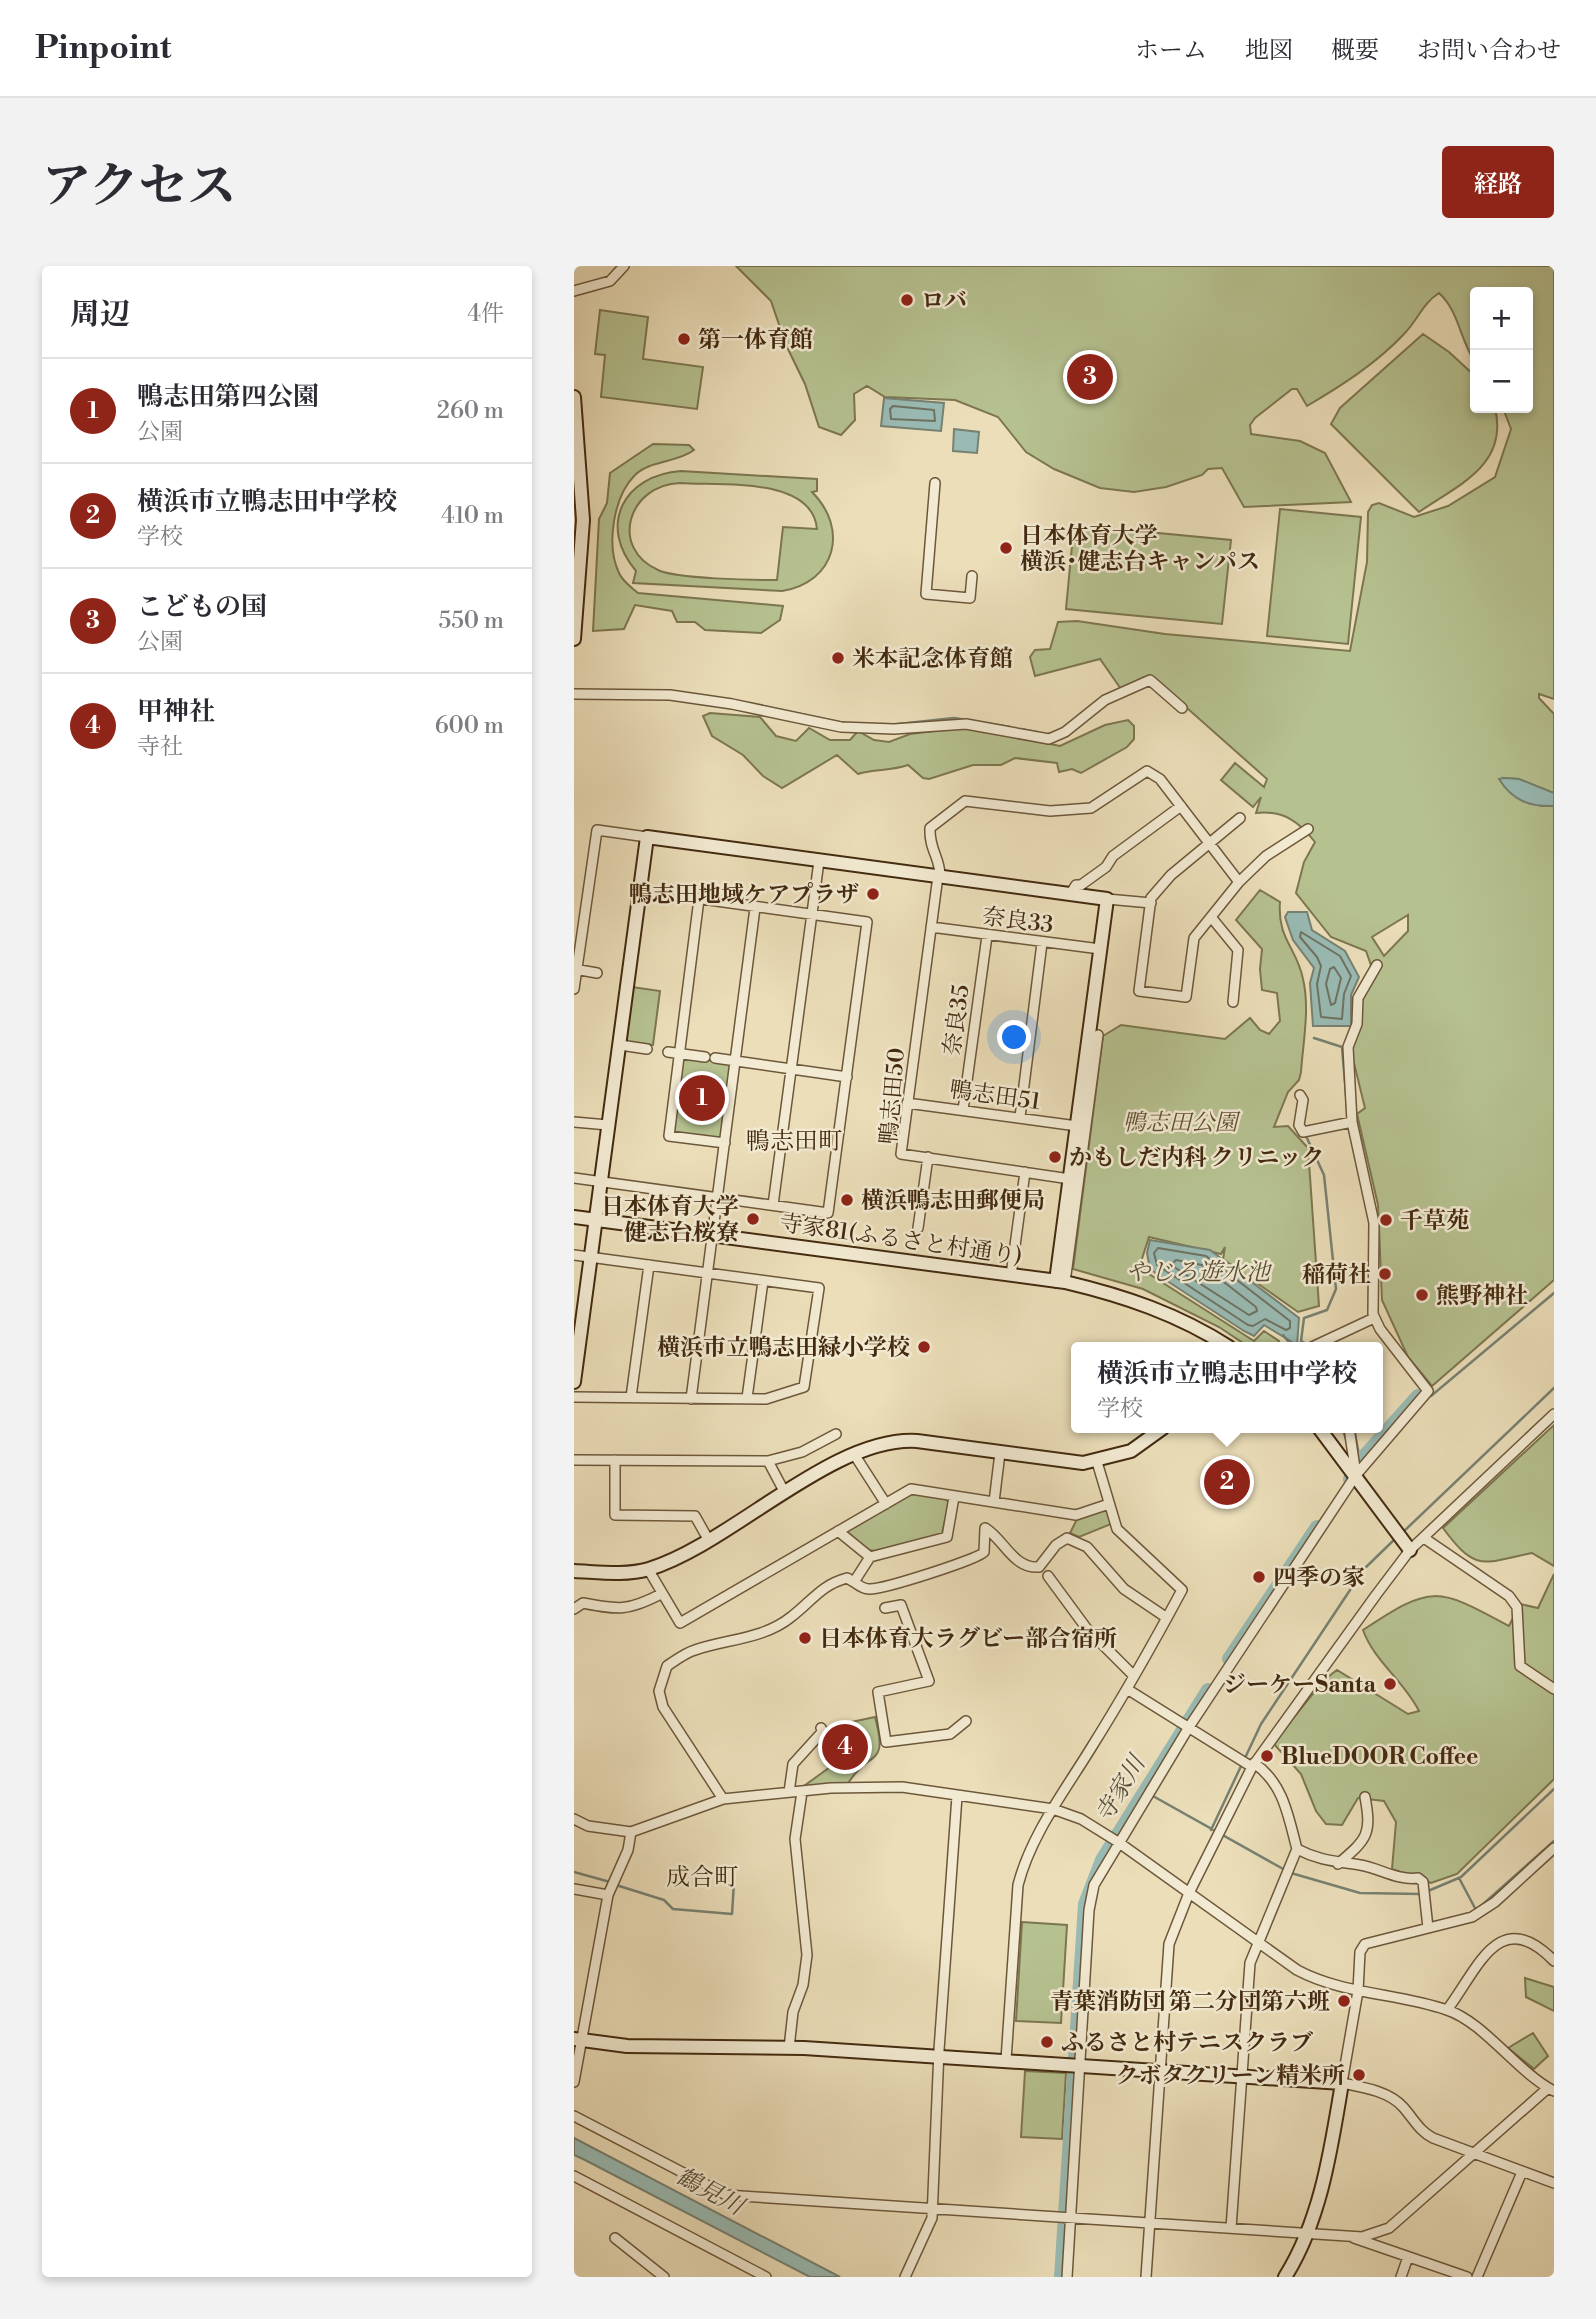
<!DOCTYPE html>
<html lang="ja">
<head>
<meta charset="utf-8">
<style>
  :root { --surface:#fff; --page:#f2f2f3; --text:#2b2b33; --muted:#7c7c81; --line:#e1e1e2; --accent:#8f2418 }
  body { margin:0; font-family:"Libre Bodoni","Noto Serif JP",serif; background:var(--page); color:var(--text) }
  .controls { position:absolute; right:21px; top:21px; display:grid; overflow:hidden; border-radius:7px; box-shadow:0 4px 10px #0003 }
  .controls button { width:63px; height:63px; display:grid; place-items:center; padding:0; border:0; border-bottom:2px solid var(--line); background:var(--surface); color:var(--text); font:35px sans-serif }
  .you { position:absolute; left:441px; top:772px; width:24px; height:24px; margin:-18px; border:5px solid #fff; border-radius:50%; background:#1a73e8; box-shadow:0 0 0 10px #1a73e833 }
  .badge { display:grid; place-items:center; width:46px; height:46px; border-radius:50%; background:var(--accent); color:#fff; font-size:23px; font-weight:700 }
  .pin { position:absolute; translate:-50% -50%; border:4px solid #fff; box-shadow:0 2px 7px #0006 }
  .popup { position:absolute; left:497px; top:1076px; width:312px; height:91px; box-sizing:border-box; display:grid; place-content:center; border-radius:7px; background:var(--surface); filter:drop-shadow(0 2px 5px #0005); font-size:23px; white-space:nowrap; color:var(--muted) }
  .popup b { font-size:26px; color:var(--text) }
  .popup::after { content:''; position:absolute; left:50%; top:100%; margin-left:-14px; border:14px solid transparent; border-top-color:var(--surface) }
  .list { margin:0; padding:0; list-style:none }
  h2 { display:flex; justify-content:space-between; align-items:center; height:91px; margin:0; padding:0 28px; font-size:30px }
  h2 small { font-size:23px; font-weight:400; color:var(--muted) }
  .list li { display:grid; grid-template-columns:46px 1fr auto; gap:21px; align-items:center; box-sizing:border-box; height:105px; padding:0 28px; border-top:2px solid var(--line) }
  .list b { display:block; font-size:26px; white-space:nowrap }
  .list p { margin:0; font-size:23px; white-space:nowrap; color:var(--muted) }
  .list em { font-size:23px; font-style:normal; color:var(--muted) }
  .map { position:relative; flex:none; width:980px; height:2011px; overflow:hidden; border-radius:7px }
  header { display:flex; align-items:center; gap:42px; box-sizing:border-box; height:98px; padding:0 35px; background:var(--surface); border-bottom:2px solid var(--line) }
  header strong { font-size:33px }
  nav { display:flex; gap:38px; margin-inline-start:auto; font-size:24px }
  .intro { display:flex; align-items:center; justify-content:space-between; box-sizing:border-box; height:168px; padding:0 42px }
  h1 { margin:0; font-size:49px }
  .button { padding:18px 32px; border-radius:7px; background:var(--accent); color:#fff; font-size:24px; font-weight:700 }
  main { display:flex; gap:42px; padding:0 42px }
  aside { flex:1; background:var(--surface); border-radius:7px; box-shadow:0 4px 10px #0003 }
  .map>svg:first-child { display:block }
</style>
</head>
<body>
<header>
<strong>Pinpoint</strong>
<nav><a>ホーム</a><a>地図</a><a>概要</a><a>お問い合わせ</a></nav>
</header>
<div class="intro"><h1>アクセス</h1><a class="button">経路</a></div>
<main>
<aside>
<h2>周辺<small>4件</small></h2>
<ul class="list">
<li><span class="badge">1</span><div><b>鴨志田第四公園</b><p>公園</p></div><em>260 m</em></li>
<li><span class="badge">2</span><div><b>横浜市立鴨志田中学校</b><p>学校</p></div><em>410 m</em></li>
<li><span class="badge">3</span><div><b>こどもの国</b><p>公園</p></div><em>550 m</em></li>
<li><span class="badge">4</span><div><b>甲神社</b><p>寺社</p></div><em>600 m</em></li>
</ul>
</aside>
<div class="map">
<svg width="980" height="2011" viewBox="0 0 980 2011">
  <rect width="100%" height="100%" fill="#ebdeb9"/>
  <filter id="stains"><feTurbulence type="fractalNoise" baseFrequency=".00286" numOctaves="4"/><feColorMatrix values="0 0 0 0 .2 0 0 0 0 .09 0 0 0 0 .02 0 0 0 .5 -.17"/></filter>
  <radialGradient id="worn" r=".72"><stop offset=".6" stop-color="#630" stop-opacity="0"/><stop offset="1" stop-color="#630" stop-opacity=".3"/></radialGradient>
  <path fill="#b6c190" stroke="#7c7650" stroke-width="2" fill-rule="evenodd" d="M 162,0 L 980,0 L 980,433 L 965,428 L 965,432 L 980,448 L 980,527 L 945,513 L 930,512 L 967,540 L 980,540 L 980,1014 L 858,1120 L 834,1091 L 808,1034 L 804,939 L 783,848 L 791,842 L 777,785 L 782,728 L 800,708 L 792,685 L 757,671 L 722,627 L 730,596 L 741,576 C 725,556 710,544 682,547 L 687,531 L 679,541 L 647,514 L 661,497 L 690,521 L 693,513 L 586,418 L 570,411 L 547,423 L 526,393 L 461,410 L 456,391 L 461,384 L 476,383 L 484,356 L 503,355 L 591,368 L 776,385 L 793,296 L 794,246 L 798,239 L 805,237 L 840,251 L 874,240 L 921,211 L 937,163 L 929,142 L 954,142 L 954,26 L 901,26 L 901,96 C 886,74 885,45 865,27 C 848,38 844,54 830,68 C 803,97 767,120 733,140 L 723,123 L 718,123 L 681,152 L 676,159 L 677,168 L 726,175 L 751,187 L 777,236 L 670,241 L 648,202 L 634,203 L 628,209 L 592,221 L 560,226 L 526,222 L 480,203 L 452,186 L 424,151 L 381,134 L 311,131 L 293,120 L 280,128 L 281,154 L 267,169 L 245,161 L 231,118 L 212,79 L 197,35 ZM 834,649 L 834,665 L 810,690 L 798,671 Z
    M 26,44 L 74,51 L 69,93 L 129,101 L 123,143 L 27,131 L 31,89 L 21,88 Z
    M 849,68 L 875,86 L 901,110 L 901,142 L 921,142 C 935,199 884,219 845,246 L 757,158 L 766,142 Z
    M 79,178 L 115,179 L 120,184 C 103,197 76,194 61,209 C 39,231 32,280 45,307 C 49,316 57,321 64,327 L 209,340 L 206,354 L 187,367 L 131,364 L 121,356 L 103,356 L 98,345 L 61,339 L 50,363 L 19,365 L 25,253 L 33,237 L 36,207 Z
    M 107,205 L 243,213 L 243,225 L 238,226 C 275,263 262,316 208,325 L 59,317 L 62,305 C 23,259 50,209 107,205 ZM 106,217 C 146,220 238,210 243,263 L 209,261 L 203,314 C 179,314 103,313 84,304 C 35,282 54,219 106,217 Z
    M 706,243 L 787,251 L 774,378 L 693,370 Z
    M 500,259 L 657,274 L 648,358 L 492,343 Z
    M 136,447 L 186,451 L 202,470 L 222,475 L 235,462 L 256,474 L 276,474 L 284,465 L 300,474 L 315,476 L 336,468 L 392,461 L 486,480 L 531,459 L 554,454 L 560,460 L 560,473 L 553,481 L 507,507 L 498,503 L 485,506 L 483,497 L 441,492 L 427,499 L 399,499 L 355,513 L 349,512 L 334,499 C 317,505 301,503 284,508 L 263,489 L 208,522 L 189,510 L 169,489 L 138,470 L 129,450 Z
    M 686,624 L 706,636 C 703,673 723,682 729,713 C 736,743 729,776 727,806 L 725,814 L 714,826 L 700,861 L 714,860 L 734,882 L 745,1040 L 724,1046 L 649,993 L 651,981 L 647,988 L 575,971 L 566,999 L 572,1006 L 680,1075 L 690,1065 L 705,1075 L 701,1081 L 675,1081 L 645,1061 L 569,1023 L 499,1003 L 529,770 L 547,759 L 651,773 L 676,752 L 686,764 L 695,768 L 706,755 L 703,727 L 688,724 L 686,703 L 688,683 L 662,654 Z
    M 58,721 L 86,725 L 79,779 L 51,776 Z
    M 112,791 L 155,797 L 158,800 L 149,867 L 146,872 L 102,868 L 99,863 L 108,793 Z
    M 980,1159 L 980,1300 L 958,1287 C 909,1297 902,1307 869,1262 Z
    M 337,1226 L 372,1233 L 375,1237 L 368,1268 L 302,1285 L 295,1284 L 273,1267 L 274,1263 Z
    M 529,1243 L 534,1245 L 537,1258 L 505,1271 L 496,1267 L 503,1253 Z
    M 980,1308 L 980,1513 L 883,1608 L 857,1617 L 818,1603 L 822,1556 L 810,1535 L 784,1532 L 768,1559 L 752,1558 L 742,1545 L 727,1508 L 699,1477 L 750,1414 L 763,1404 L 834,1448 L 845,1445 C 830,1415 800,1395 789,1364 C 858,1318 863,1321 935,1360 L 946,1338 L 964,1342 Z
    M 301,1451 C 315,1503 295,1482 273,1519 L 230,1520 L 256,1501 L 256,1488 L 249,1471 L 273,1457 Z
    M 448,1656 L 493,1659 L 487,1757 L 442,1755 Z
    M 951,1712 L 980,1721 L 980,1745 L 952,1731 Z
    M 959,1767 L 974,1790 L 960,1803 L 934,1782 Z
    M 451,1805 L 492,1807 L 488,1873 L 447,1871 Z"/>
  <path fill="#99bbb4" stroke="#778172" stroke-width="2" d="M 310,132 L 370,137 L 367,165 L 307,160 Z
    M 380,163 L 405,166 L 403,187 L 379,185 Z
    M 930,512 L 945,513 L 980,527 L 980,540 C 955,541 938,534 925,513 Z
    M 714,646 L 733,646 L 738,664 L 771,685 L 785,711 L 777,729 L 777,760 L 739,760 L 736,717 L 740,702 L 719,674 L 711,651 Z
    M 576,974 L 636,984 L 725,1052 L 723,1079 L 690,1059 L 680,1070 L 670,1065 L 587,1011 L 576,1003 L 573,987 Z
    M 0,1872 L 266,2011 L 236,2011 L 11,1894 L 0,1889 Z"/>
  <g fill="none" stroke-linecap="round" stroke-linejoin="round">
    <path stroke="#6e7262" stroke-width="2" d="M 319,140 L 360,144 L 361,155 L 317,153 L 316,143 Z
      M 727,666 L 766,690 L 777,710 L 770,728 L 768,753 L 747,751 L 743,718 L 747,700 L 743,691 L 726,671 Z
      M 760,701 L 767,712 L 761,737 L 757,739 L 752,718 L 756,703 Z
      M 584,982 L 632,990 L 716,1055 L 716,1062 L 712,1064 L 691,1053 L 679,1060 L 674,1059 L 583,999 L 580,987 Z
      M 602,994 L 628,999 L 682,1041 L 683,1045 L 675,1049 L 600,1001 L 599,997 Z"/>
    <path stroke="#778172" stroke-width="2.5" d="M 173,437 L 266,456
      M 315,459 L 380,452 L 436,461
      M 447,463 L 462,466
      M 740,772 L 768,781 L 774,853
      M 732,870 L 750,909 L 762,1023 L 753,1044 L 730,1052 L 727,1075 L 736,1080
      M 795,1053 L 795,1011
      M 709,1069 L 719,1081
      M 857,1130 L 980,1027
      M 768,1162 L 774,1178
      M 780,1162 L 786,1195
      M 828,1267 L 980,1122
      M 671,1492 L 687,1458 L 790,1303 L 823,1271
      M 570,1525 L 711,1604
      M 637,1564 L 668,1498
      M 0,1606 L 36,1616
      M 717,1607 L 786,1627 L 847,1628
      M 885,1612 L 902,1644
      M 42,1619 L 90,1634 L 99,1643 L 158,1648 L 160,1616
      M 854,1625 L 887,1611 L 980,1523
      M 907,1640 L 980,1575"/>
    <path stroke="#99bbb4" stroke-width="14" d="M 776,1213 L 786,1195 L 844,1130
      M 655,1393 L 743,1261
      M 487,2011 L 511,1638 L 528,1594 L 634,1424"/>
    <defs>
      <path id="street" d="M 0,25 L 36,15 L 50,0
        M 361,217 L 352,328 L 396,332 L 398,310
        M 0,428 L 96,429 L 158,438 L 267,461 L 320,463 L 392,458 L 475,473 L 491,466 L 531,434 L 576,414 L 608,442
        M 666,552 L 597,609 L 577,632 L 565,725 L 612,731 L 620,672 L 665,616 L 692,590 L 734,563
        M 364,610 L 327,888 L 496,913
        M 366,610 C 366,591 355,584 356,562 L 391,535 L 476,545 L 517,542 L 573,505 L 586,513 L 665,616
        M 65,625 L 94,628
        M 497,627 L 502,619 L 507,619 L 532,601 L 539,590 L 607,540
        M 125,633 L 95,870 L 151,877
        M 533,633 L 577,637
        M 637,651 L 664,684 L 659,736
        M 357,661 L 526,683
        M 0,703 L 23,707
        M 0,723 L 23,564 L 73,571
        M 46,779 L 73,783
        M 94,786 L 131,791
        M 141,792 L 273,811
        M 726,829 L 729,834 L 725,859 L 729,866 L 778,856
        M 333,837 L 503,860
        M 389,844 L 413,670
        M 446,851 L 468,677
        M 0,856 L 34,859
        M 0,912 L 254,947 L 293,656 L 114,631
        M 199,939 L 245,595
        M 344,962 L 354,891
        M 0,989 L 245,1022 L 230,1121 L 192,1133 L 0,1131
        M 437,1009 L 451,906
        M 492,1009 L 524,769
        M 738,1081 L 800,1052
        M 57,1131 L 75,999
        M 173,1132 L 189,1015
        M 117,1133 L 181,642
        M 775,1162 L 782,1209
        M 280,1188 L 312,1238
        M 0,1194 L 194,1195 L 228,1186 L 262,1168
        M 41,1194 L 41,1249 L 121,1250 L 134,1273
        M 194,1195 L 211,1227
        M 420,1236 L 426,1187
        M 264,1265 L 296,1291 L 373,1271 L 380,1231
        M 850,1272 L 935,1330 L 943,1341 L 946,1400 L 980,1423
        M 296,1291 L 280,1316 C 284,1319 289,1323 295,1323 C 308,1324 405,1293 410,1286 L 411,1262 C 430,1273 439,1303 465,1301 L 482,1279 L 493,1272 L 513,1281 L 550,1323 L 593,1352
        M 74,1303 L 106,1357 L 337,1223 L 502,1249 L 535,1238
        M 474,1310 L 513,1363 L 560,1410
        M 311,1342 L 327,1339 L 355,1415 L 304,1426 L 312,1476 L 376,1468 L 392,1455
        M 0,1343 L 9,1337 C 45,1344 54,1345 87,1328
        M 553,1423 L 678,1501
        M 680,1497 C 710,1518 714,1550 723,1583 C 746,1595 761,1595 786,1599 C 805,1602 824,1615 844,1612 L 849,1616 L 854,1662
        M 215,1526 L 219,1498 L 249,1465 L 247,1462
        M 149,1533 L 89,1441 L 85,1425 L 93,1400 C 102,1394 111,1387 121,1384 C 153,1373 190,1373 217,1351 C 238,1335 247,1319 273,1312 L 280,1316
        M 0,1553 L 14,1560 L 57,1566
        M 980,1582 L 921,1636 L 898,1651 L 791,1678 L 786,1686 L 784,1725 L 768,1817 C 788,1821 815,1825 829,1841 C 839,1852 845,1865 859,1872 L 980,1917
        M 764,1598 C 793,1573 798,1569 791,1531
        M 0,1623 L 34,1629
        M 873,1744 C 904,1703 925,1638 980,1695
        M 215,1782 L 219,1746 L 229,1719 L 233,1689 L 221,1573 L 228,1526
        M 432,1794 L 444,1619 C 457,1569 490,1526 517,1482 C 549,1431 579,1378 608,1324 L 543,1263 L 523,1196
        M 0,1816 L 34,1629 L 54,1584 L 57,1566 L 149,1533 L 257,1522 L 328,1521 L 479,1543 L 507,1553 L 544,1576 L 723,1704 C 770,1729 824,1727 873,1744 C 910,1756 944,1807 980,1825
        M 0,1850 L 152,1929 L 788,1971 L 815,1962 L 974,1822
        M 0,1910 L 192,2011
        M 657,1962 L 676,1697 L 723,1583
        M 41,1972 L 90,2011
        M 780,1972 L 893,2011
        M 331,2011 L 358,1952 L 365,1784 L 383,1530
        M 493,2011 L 515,1644 L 520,1619 L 615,1461 L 782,1209 L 854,1125 L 806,1063 L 799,1048 L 800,957 L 778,856 L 774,781 L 783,758 L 784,732 L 803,699
        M 572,2011 L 595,1678 L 615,1627 L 678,1501 L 802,1329 L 836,1284 L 980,1148
        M 827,2011 L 834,1991
        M 903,2011 L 948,1906"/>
      <path id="secondary" d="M 0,131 L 9,254 L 0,373
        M 0,951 L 491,1016 C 550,1030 604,1048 655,1081
        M 0,1116 L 73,571 L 533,633 L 482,1015
        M 745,1162 L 836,1284
        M 0,1305 C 24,1306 51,1310 75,1303 C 157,1278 258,1170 343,1175 L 509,1197 L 557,1185 L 589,1162
        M 0,1773 L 53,1780 L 230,1782 L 768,1817 C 757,1883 747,1954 711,2011"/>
    </defs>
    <use href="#street" stroke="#6d573a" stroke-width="12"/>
    <use href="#secondary" stroke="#432a0f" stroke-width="16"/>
    <use href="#street" stroke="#f2ead2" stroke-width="9"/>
    <use href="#secondary" stroke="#f2ead2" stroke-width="12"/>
  </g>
  <g fill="#8f2418" stroke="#f2ead2" stroke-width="2.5">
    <circle cx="333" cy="34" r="7"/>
    <circle cx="110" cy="73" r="7"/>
    <circle cx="432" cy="282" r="7"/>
    <circle cx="264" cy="392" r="7"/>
    <circle cx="299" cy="628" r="7"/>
    <circle cx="481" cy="891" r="7"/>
    <circle cx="273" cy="934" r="7"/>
    <circle cx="179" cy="953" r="7"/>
    <circle cx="812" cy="954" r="7"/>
    <circle cx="811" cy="1008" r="7"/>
    <circle cx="848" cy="1029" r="7"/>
    <circle cx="350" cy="1081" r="7"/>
    <circle cx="685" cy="1311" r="7"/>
    <circle cx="231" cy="1372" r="7"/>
    <circle cx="816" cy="1418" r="7"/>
    <circle cx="693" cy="1490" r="7"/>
    <circle cx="770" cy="1735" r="7"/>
    <circle cx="473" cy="1776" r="7"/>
    <circle cx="785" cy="1809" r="7"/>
  </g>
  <g text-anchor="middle" stroke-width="5" stroke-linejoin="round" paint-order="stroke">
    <g font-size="23" font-weight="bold" fill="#432a0f" stroke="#f2ead2" text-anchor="start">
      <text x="347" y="42">ロバ</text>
      <text x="124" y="81">第一体育館</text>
      <text x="446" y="277">日本体育大学<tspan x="446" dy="26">横浜･健志台キャンパス</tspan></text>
      <text x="278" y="400">米本記念体育館</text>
      <text x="285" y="636" text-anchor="end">鴨志田地域ケアプラザ</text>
      <text x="495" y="899">かもしだ内科 クリニック</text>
      <text x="287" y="942">横浜鴨志田郵便局</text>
      <text x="165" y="948" text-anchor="end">日本体育大学<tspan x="165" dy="26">健志台桜寮</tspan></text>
      <text x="826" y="962">千草苑</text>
      <text x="797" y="1016" text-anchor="end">稲荷社</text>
      <text x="862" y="1037">熊野神社</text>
      <text x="336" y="1089" text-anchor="end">横浜市立鴨志田緑小学校</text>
      <text x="699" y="1319">四季の家</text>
      <text x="245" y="1380">日本体育大ラグビー部合宿所</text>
      <text x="802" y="1426" text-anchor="end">ジーケーSanta</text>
      <text x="707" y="1498">BlueDOOR Coffee</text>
      <text x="756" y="1743" text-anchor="end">青葉消防団 第二分団第六班</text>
      <text x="487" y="1784">ふるさと村テニスクラブ</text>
      <text x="771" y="1817" text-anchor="end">クボタクリーン精米所</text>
    </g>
    <g font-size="23" fill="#432a0f" stroke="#f2ead2">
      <text transform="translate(444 654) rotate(7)" y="8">奈良33</text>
      <text transform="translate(382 754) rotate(-82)" y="8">奈良35</text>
      <text transform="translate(421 829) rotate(8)" y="8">鴨志田51</text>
      <text transform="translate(318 830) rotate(-85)" y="8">鴨志田50</text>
      <text transform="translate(327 973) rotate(8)" y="8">寺家81(ふるさと村通り)</text>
    </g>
    <g font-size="23" font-style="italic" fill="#60502f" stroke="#f2ead2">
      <text x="606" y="864">鴨志田公園</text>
    </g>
    <g font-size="24" fill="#432a0f" stroke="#f2ead2">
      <text x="220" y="883">鴨志田町</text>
      <text x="128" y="1619">成合町</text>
    </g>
    <g font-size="24" font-style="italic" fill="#584e38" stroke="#f2ead2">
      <text x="624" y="1014">やじろ遊水池</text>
      <text transform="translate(546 1523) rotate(-59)" y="8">寺家川</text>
      <text transform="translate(136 1925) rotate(28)" y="8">鶴見川</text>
    </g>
  </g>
  <rect width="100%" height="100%" filter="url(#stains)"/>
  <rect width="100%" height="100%" fill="url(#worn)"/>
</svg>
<div class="controls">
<button>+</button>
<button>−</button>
</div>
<div class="you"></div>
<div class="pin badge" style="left:128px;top:832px">1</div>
<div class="pin badge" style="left:653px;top:1216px">2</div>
<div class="popup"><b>横浜市立鴨志田中学校</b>学校</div>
<div class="pin badge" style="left:516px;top:111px">3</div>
<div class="pin badge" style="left:271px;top:1481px">4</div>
</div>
</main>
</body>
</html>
